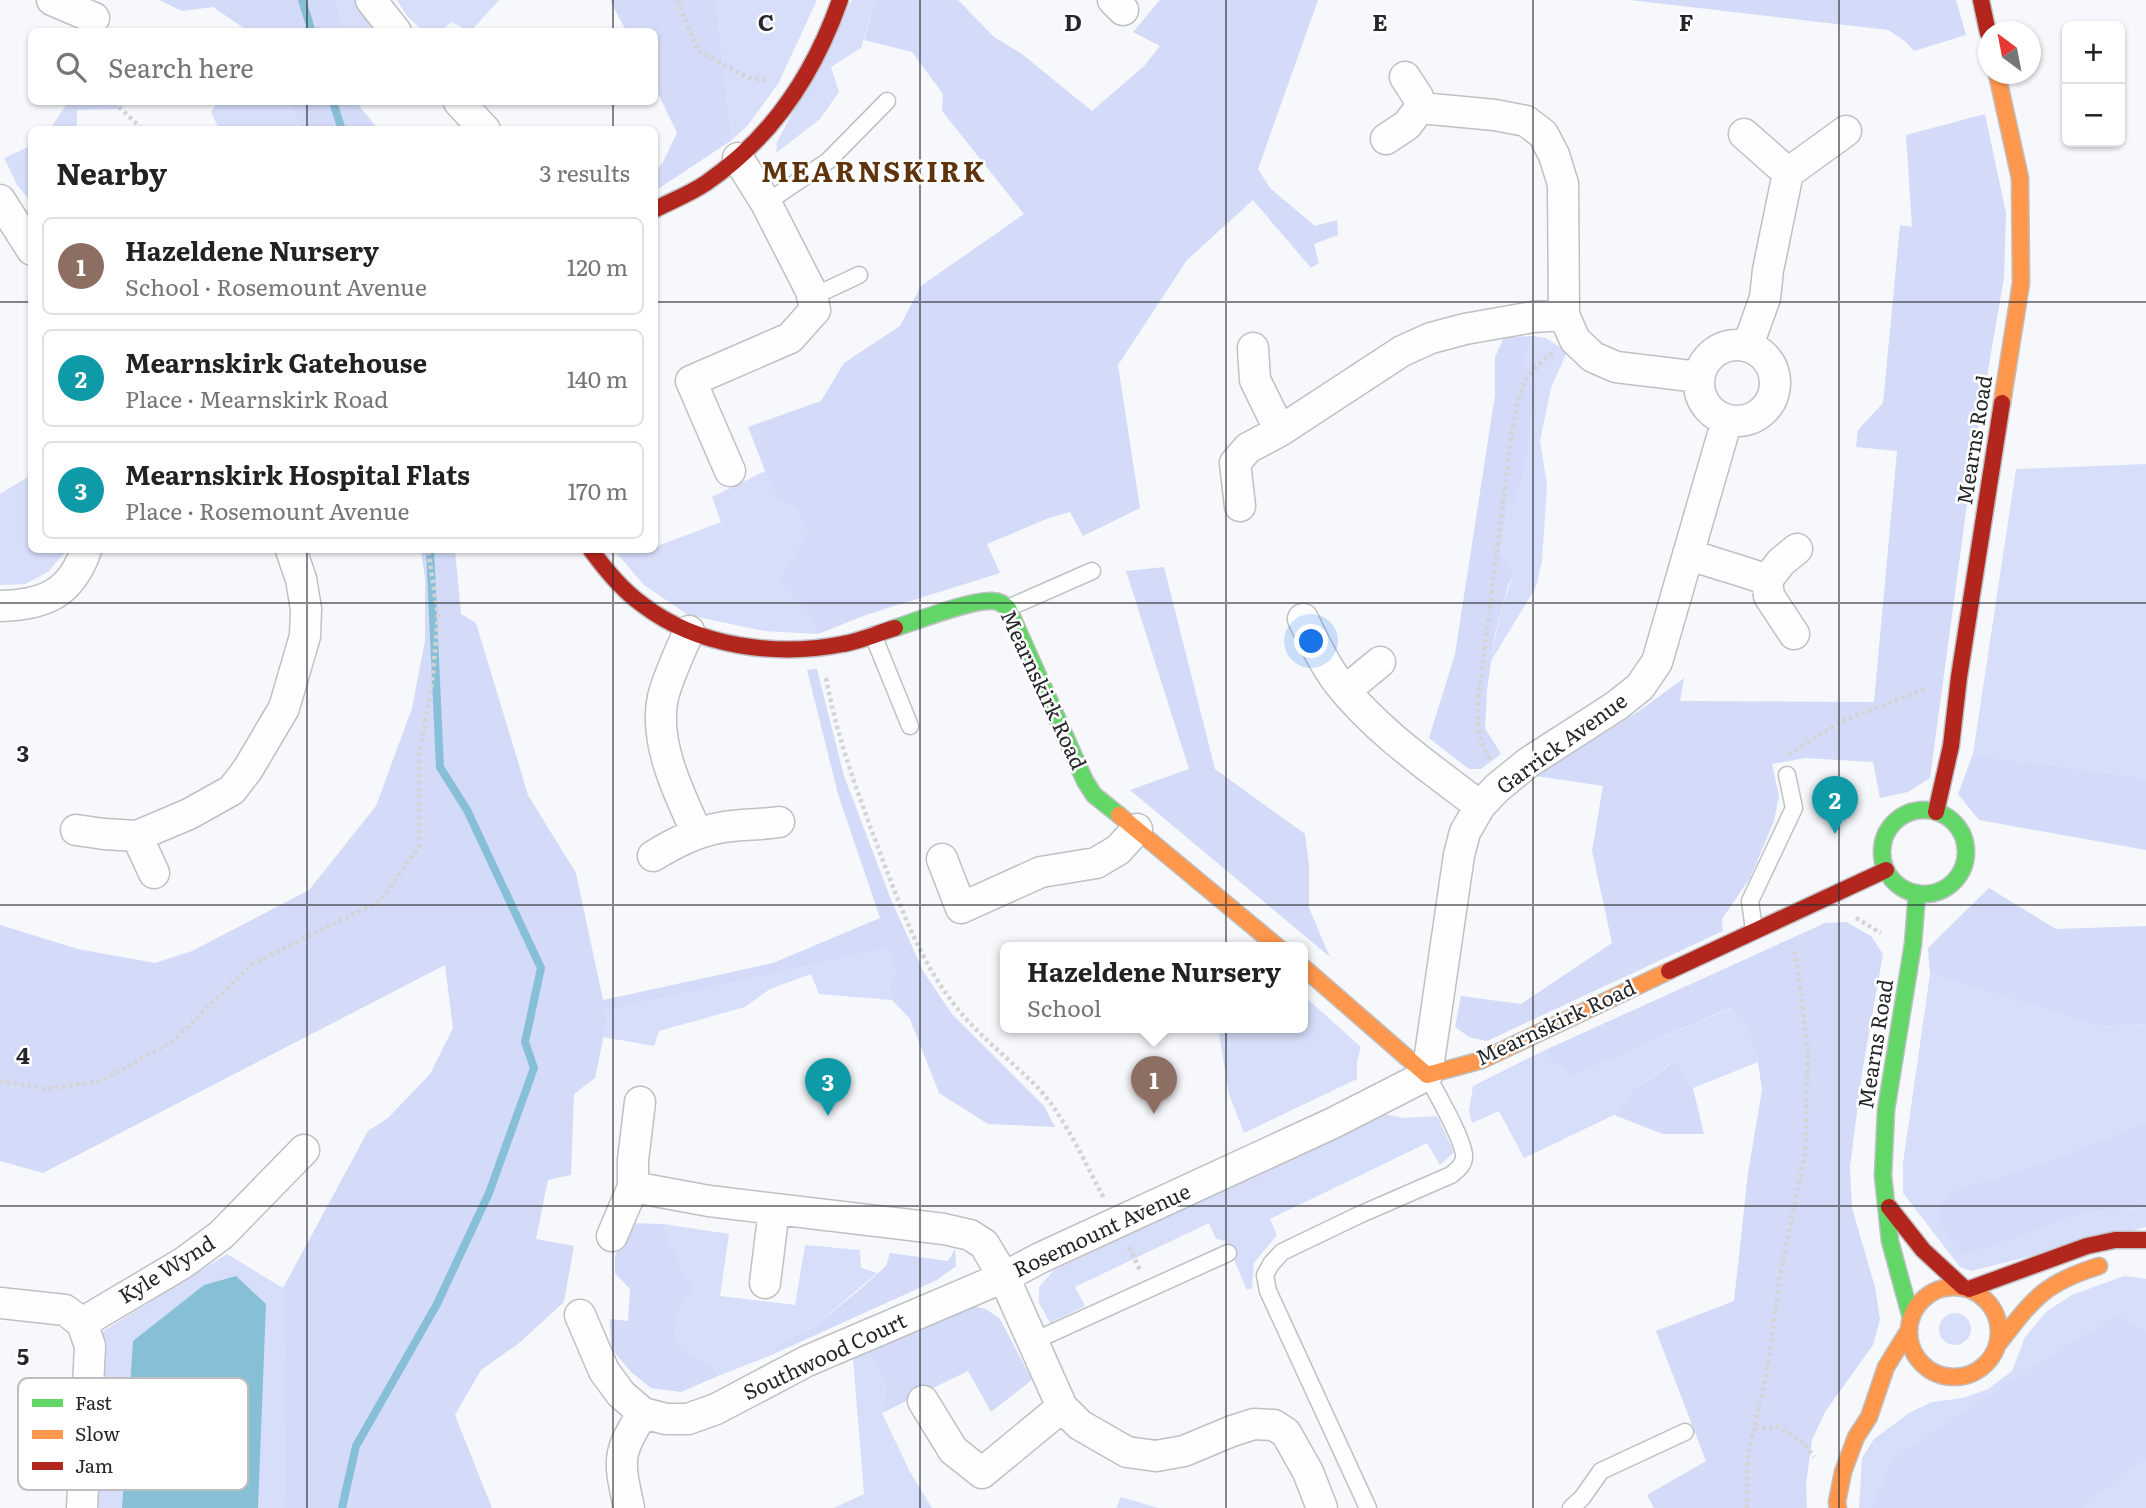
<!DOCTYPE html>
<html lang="en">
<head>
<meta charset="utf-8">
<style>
  :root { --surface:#fff; --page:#f6f6f6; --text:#222; --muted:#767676; --line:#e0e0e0; --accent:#111827 }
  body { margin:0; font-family:Literata,serif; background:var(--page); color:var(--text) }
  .controls { position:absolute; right:21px; top:21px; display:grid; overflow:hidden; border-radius:10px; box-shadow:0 2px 5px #0004 }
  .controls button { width:63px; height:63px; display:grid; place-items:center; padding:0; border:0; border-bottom:2px solid var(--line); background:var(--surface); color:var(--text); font:35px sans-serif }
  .compass { position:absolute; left:1978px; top:21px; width:63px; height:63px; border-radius:50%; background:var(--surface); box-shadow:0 2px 5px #0004; rotate:328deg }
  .you { position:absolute; left:1312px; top:642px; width:24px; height:24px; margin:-18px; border:5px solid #fff; border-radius:50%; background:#1a73e8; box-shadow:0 0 0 10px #1a73e833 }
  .badge { display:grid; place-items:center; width:46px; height:46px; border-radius:50%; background:var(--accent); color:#fff; font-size:23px; font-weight:700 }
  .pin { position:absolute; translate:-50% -58px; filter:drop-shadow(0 2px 4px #0008) }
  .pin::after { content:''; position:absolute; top:37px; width:24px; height:21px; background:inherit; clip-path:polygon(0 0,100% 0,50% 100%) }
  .popup { position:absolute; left:1000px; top:942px; width:308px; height:91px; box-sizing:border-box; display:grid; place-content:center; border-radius:10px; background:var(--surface); filter:drop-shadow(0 2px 5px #0005); font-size:23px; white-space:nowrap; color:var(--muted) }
  .popup b { font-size:26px; color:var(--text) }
  .popup::after { content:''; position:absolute; left:50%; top:100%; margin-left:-14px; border:14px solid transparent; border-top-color:var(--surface) }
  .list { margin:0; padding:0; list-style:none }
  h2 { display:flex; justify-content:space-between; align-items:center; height:91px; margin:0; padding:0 28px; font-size:30px }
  h2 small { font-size:23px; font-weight:400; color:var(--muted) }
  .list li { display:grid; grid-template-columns:46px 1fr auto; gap:21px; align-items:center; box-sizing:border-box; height:98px; margin:0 14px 14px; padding:0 14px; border:2px solid var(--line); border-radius:10px }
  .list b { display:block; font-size:26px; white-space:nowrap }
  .list p { margin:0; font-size:23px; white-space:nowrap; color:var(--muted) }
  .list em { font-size:23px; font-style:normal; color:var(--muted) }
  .icon { flex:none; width:38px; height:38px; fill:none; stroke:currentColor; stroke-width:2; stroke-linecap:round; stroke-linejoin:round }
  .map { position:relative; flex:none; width:2146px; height:1508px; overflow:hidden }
  .search { position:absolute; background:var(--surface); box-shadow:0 2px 5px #0004; left:28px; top:28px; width:630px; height:77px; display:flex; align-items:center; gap:18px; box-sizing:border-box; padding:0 24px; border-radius:10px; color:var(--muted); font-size:26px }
  .panel { position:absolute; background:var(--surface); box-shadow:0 2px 5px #0004; left:28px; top:126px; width:630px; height:427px; border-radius:10px }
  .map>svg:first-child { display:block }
</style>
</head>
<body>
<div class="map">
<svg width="2146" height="1508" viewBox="0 0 2146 1508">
  <rect width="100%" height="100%" fill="#f7f8fc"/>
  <path fill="#d7defa" d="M 336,0 L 359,0 L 373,31 L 344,31 Z
    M 397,0 L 499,0 L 470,32 L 452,22 L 440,31 L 423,31 L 407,16 Z
    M 716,0 L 817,0 L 778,84 L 748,125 L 732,140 Z
    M 852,0 L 875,0 L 861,48 L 831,67 L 839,92 L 820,119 L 776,153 L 777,142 Z
    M 68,102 L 114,102 L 121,109 L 77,110 L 77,129 L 50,129 Z
    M 217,102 L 291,102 L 299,125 L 282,129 L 219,129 L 211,112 Z
    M 31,146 L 31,197 L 27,197 L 17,185 L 4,158 Z
    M 1532,336 L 1546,338 L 1567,352 L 1551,388 L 1540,441 L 1547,485 L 1542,561 L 1536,587 L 1491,661 C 1496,630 1503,600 1515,571 L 1500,554 L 1508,504 L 1533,391 L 1525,360 Z
    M 2146,464 L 2146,779 L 2139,777 L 1973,754 L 2016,469 Z
    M 765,471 L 776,499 L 796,509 L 807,533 L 781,581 L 806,612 L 818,634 L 764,631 L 688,615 L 644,585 L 614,550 L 654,550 L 655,547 L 721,522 L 712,497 Z
    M 31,475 L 32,550 L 67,550 L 48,572 L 25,584 L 0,585 L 0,494 Z
    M 886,949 L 896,974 L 888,988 L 892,1000 L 819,994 L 811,974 L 770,989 L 745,1007 L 659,1031 L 654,1046 L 603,1037 L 607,1020 L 605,1011 Z
    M 1930,974 L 2101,1027 L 2146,1024 L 2146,1122 L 2050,1160 L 1956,1189 L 1961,1255 L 2084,1213 L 2146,1207 L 2146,1227 L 1971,1271 L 1960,1267 L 1903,1193 L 1903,1163 Z
    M 1303,995 L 1361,1047 L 1357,1062 L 1357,1079 L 1244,1133 L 1229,1094 L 1218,1028 L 1303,1028 Z
    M 1733,1007 L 1747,1027 L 1758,1062 L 1693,1088 L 1674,1061 L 1631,1092 L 1614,1115 L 1524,1158 L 1499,1111 L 1472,1123 L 1469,1111 L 1473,1086 L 1541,1052 L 1572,1077 Z
    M 1384,1114 L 1404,1118 L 1437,1116 L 1454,1152 L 1440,1165 L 1427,1143 L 1270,1219 L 1277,1235 L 1254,1263 L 1252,1288 L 1247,1290 L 1226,1241 L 1216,1239 L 1209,1223 L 1075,1287 L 1085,1306 L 1050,1323 L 1039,1303 L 1039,1287 L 1054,1270 Z
    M 663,1224 L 729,1234 L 720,1296 L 795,1305 L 805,1245 L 860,1250 L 861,1268 L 877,1273 L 815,1326 L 780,1343 L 769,1356 L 718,1376 L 711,1362 L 687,1354 L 674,1339 L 679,1310 L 696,1287 L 683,1271 Z
    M 227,1254 L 283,1288 L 285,1508 L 94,1508 L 102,1332 Z
    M 2124,1276 L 2146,1279 L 2146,1508 L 1859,1508 L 1862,1458 L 1874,1439 L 1909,1413 L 1932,1402 L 1963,1398 L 1988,1389 L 2012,1371 L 2025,1337 L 2047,1311 L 2072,1295 Z
    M1939 1329a16 16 0 1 1 32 0a16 16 0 1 1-32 0Z
    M 868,1352 L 886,1384 L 882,1413 L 910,1472 L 932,1508 L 834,1508 L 864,1494 L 853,1359 Z
    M 1121,1497 L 1158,1508 L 1116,1508 Z"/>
  <path fill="#d3dbf8" d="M 159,0 L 336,0 L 344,31 L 248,31 L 213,7 L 182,11 Z
    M 610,0 L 716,0 L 732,140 L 655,191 L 655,171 L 662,164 L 677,133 L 655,87 L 654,32 L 626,31 Z
    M 875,0 L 958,0 L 994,37 L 1022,54 L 1092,111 L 1144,66 L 1160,46 L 1133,32 L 1160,0 L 1318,0 L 1258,169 L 1270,188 L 1315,226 L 1337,220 L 1338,235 L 1314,244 L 1319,263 L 1311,268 L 1253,200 L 1187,260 L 1118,365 L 1140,508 L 1083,536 L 1070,512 L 1049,518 L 987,544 L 1000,573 L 866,615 L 818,634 L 806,612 L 780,581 L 807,533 L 796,509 L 776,499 L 748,427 L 821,401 L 844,363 L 900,326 L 921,286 L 1024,214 L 942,111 L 943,94 L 912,52 L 864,40 Z
    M 1630,0 L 1956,0 L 1966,35 L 1914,51 L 1905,41 L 1888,30 Z
    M 291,102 L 356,102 L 378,129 L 300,129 Z
    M 1985,114 L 2006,213 L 2004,278 L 1975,445 L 1930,778 L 1908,792 L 1880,798 L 1873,762 L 1805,758 L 1772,764 L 1779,796 L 1774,821 L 1750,878 L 1722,919 L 1723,931 L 1487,1041 L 1469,1037 L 1455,1027 L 1461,996 L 1521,1004 L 1612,943 L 1592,851 L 1603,786 L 1536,776 L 1639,711 L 1684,678 L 1680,701 L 1874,702 L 1897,451 L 1856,447 L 1858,430 L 1883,403 L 1900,225 L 1912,227 L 1906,135 Z
    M 1532,336 L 1525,360 L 1533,391 L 1528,445 L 1516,504 L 1508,505 L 1500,554 L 1515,571 L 1508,586 L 1495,634 L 1487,690 L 1485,728 L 1501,754 L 1481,769 L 1469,769 L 1429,738 L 1455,654 L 1495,395 L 1495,357 L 1504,337 Z
    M 421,550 L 455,550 L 461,614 L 476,623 L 528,795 L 576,873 L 603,1000 L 773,963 L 880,918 L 838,794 L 807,670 L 817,669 L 844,776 L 890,897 L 923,971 L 952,1014 L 1044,1106 L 1055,1127 L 988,1124 L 939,1093 L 910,1019 L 892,1000 L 888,988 L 896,974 L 886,949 L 605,1011 L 607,1020 L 595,1078 L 574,1094 L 571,1175 L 548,1180 L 536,1239 L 574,1246 L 564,1302 L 518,1344 L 481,1370 L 455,1415 L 492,1508 L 285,1508 L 283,1288 L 368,1131 L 388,1118 L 430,1074 L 453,1028 L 445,965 L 43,1173 L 0,1161 L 0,925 L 78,949 L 155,963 L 192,951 L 309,890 L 376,806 L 412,708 L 425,641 L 425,579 Z
    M 1164,567 L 1215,769 L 1305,834 L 1309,865 L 1309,908 L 1330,957 L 1130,790 L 1189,769 L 1126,571 Z
    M 1973,754 L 2139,777 L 2146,779 L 2146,850 L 1979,820 L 1958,794 Z
    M 1989,888 L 2056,929 L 2146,926 L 2146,1024 L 2101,1027 L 1930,974 L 1928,948 Z
    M 1846,922 L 1871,936 L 1883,954 L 1862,1073 L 1850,1167 L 1852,1208 L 1875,1287 L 1880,1319 L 1873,1345 L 1825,1412 L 1812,1440 L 1806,1485 L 1807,1508 L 1654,1508 L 1647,1495 L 1706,1461 L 1656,1331 L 1734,1301 L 1748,1173 L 1762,1090 L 1758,1062 L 1747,1027 L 1732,1007 L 1572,1077 L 1541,1052 L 1825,923 Z
    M 1675,1061 L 1693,1088 L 1704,1134 L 1663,1134 L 1614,1115 L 1631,1092 Z
    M 2146,1122 L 2146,1207 L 2084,1213 L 1961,1256 L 1941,1223 L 1940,1205 L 1956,1189 L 2050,1160 Z
    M 628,1223 L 663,1224 L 683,1271 L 696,1287 L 679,1310 L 674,1339 L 687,1354 L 711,1362 L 718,1376 L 681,1392 L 651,1388 L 631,1372 L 611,1348 L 610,1319 L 628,1321 L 630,1289 L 615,1273 L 615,1256 Z
    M 955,1249 L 956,1266 L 937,1280 L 769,1356 L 780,1343 L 815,1326 L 858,1291 L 886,1266 L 890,1253 L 948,1261 Z
    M 965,1304 L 986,1309 L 1000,1319 L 1032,1380 L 991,1412 L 968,1371 L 882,1413 L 886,1384 L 868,1352 Z
    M 2117,1316 L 2146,1331 L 2146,1458 L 2079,1508 L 1874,1508 L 1872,1505 L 1894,1458 L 2033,1367 Z"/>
  <path fill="#87bfd7" d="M 236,1276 L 266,1304 L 258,1508 L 122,1508 L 133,1341 L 204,1285 Z"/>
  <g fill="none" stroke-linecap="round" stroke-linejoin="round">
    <path stroke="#87bfd7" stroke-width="8" d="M 302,0 L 312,32
      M 333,102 L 342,130
      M 342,1508 L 356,1446 L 437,1304 L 489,1193 L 534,1068 L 525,1042 L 541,968 L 467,810 L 440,767 L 430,550"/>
    <defs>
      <path id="lane" d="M 766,203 L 828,161 L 887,101
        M 812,297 L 859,275
        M 1008,608 L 1092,571
        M 873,635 L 910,726
        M 1754,930 L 1750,901 L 1794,808 L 1787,775
        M 1034,1341 L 1228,1253
        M 1368,1508 L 1268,1291 L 1265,1275 L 1271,1264 L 1282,1252 L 1359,1215 L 1451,1175 C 1457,1170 1463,1166 1464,1158 C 1466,1143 1435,1091 1427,1075
        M 1571,1508 L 1582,1498 L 1601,1471 L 1685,1432"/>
      <path id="street" d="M 52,0 L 94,18
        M 371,0 L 396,32
        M 1113,0 L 1123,10
        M 459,102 L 485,130
        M 1420,108 L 1495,115 L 1526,121 L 1543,134 L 1554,155 L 1563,184 L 1564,315 L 1575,340 L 1593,357 L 1616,367 L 1699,377
        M 1744,134 L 1788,173 L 1846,131
        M 1386,139 L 1407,125 L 1420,108 L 1418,97 L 1405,77
        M 0,200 L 32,250
        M1699 383a38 38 0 1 1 76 0a38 38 0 1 1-76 0Z
        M 1748,345 L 1765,298 L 1768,270 L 1788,173
        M 1253,348 L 1255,380 L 1280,431
        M 730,471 L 691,381 L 790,338 L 815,310 L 811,291 L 766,203 L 738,158
        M 1240,506 L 1235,463 L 1248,448 L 1280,431 L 1402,351 L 1431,338 L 1465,329 L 1533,317 L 1564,315
        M 1688,554 C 1715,564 1741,570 1767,580 L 1769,596 L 1794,634
        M 1767,580 L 1781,562 L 1797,549
        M 0,606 C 44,605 71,594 86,550
        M 1303,619 C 1313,640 1323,662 1337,681 C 1376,731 1430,768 1480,806
        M 689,631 C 680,652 669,674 663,697 C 653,741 679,794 697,833
        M 1346,690 L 1380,662
        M 76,830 L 104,834 L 137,836 L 189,814 L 232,790 L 248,769 L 284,708 L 305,636 L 306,609 L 301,579 L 291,550
        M 137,836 L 154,873
        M 653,856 C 676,842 698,831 724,827 C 741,824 761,825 779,822
        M 942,859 L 961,908 L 1041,872 L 1096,863 L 1118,850 L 1137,829
        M 633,1187 L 709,1201 L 944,1229 L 970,1235 L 984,1244 L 1004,1277 L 1062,1407 L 1080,1425 L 1127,1452 L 1156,1456 L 1184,1451 L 1232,1431 L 1254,1424 L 1274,1425 L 1286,1433 L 1308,1472 L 1322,1508
        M 612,1236 L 633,1187 L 633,1160 L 640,1102
        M 765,1283 L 774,1209
        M 0,1303 L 65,1310 L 82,1323 L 90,1346 L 82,1508
        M 580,1315 L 604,1371 L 621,1394 L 643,1413 L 666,1419 L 688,1419 L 716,1409 L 807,1361 L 1004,1277 L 1040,1258 L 1333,1123 L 1427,1075 L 1459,855 L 1465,832 L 1480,806 L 1497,788 L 1529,762 L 1616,706 L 1640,687 L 1657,662 L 1727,420
        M 82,1323 L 183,1263 L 221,1235 L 304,1150
        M 923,1401 L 953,1450 L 982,1473 L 1062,1407
        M 629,1508 C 619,1460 616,1455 643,1413"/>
      <path id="fast" d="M 895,628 C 917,621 972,599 993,601 C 999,601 1003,604 1008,608 L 1085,781 L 1094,795 L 1119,815
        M1882 852a42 42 0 1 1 84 0a42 42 0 1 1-84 0Z
        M 1911,1318 L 1890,1241 L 1883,1176 L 1886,1110 L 1913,944 L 1917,893"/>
      <path id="slow" d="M 1997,74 L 2020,178 L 2021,283 L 2002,403
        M 1119,815 L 1279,948
        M 1303,967 L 1427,1075 L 1482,1060 L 1669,971
        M1909 1332a45 45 0 1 1 90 0a45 45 0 1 1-90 0Z
        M 1999,1343 C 2033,1299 2044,1283 2099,1266
        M 1838,1508 L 1837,1502 L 1843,1472 L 1856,1437 L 1869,1417 L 1886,1367 L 1909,1330"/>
      <path id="jam" d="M 1981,0 L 1988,33
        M 654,210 C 671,201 690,194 706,183 C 772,138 814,74 840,0
        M 591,550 C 606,570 622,590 643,605 C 698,647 776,657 843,644 C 861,641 878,633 895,628
        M 1936,812 L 1951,746 L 1959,677 L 2002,403
        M 1669,971 L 1886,870
        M 1889,1207 L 1923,1250 L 1963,1287
        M 1969,1289 L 2087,1246 L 2115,1240 L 2146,1240"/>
    </defs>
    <use href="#lane" stroke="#bfc0c3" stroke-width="19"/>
    <use href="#street" stroke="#bfc0c3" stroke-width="33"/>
    <use href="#fast" stroke="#bfc0c3" stroke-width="19"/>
    <use href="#slow" stroke="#bfc0c3" stroke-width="19"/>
    <use href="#jam" stroke="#bfc0c3" stroke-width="19"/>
    <path stroke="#d4d4d6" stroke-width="4.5" stroke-dasharray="3.5 3.5" stroke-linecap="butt" d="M 677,0 L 698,51 L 749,78 L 765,80
      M 114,102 L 143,130
      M 826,678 C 837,738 858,794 879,850 C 899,903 918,957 953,1003 C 977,1035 1011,1060 1039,1089 C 1067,1120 1084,1162 1104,1198
      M 1789,754 L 1842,721 L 1926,689
      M 1490,759 C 1478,741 1478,723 1478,702 L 1512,431 C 1519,394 1521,376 1553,353
      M 1856,918 L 1881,933
      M 0,1081 L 46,1089 L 101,1081 L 172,1042 L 252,964 L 380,901 L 419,847 L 419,756 L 432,684 L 438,616 L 428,550
      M 1129,1247 L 1140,1270
      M 1755,1428 L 1779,1427 L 1804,1443 L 1814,1457
      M 1747,1508 L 1747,1460 L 1768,1366 L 1779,1280 L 1805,1154 L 1808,1051 L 1797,962 L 1793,948"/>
    <use href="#lane" stroke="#fefeff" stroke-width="16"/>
    <use href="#street" stroke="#fefeff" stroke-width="30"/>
    <use href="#fast" stroke="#63d668" stroke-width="16"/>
    <use href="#slow" stroke="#ff974d" stroke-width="16"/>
    <use href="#jam" stroke="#b3261e" stroke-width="16"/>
  </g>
  <path fill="none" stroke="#25272a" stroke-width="2" stroke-opacity="0.55" d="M 307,0 L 307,32M 613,0 L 613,32M 920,0 L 920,1508M 1226,0 L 1226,1508M 1533,0 L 1533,1508M 1839,0 L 1839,1508M 307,102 L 307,130M 613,102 L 613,130M 0,302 L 32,302M 654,302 L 2146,302M 307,550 L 307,1508M 613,550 L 613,1508M 0,603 L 2146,603M 0,905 L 2146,905M 0,1206 L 2146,1206"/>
  <g text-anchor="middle" stroke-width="5" stroke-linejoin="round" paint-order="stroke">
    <g font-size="21" fill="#25272a" stroke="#fff">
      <text transform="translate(1975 440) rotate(-81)" y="7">Mearns Road</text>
      <text transform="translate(1043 690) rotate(65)" y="7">Mearnskirk Road</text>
      <text transform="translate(1562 744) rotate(-36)" y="7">Garrick Avenue</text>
      <text transform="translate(1556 1023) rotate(-25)" y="7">Mearnskirk Road</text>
      <text transform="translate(1876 1044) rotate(-81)" y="7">Mearns Road</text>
      <text transform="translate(1102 1231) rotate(-25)" y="7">Rosemount Avenue</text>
      <text transform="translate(167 1270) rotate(-32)" y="7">Kyle Wynd</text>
      <text transform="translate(825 1357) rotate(-25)" y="7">Southwood Court</text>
    </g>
    <g font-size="28" font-weight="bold" letter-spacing="2" fill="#5f340c" stroke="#fff">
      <text x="874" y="182">MEARNSKIRK</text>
    </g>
  </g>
  <rect x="18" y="1378" width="230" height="112" rx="10" fill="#fff" stroke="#bebebf" stroke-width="2"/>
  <rect x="32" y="1399" width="31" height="8" fill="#63d668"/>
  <rect x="32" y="1430" width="31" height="9" fill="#ff974d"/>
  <rect x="32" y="1462" width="31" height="8" fill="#b3261e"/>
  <g font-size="19" fill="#25272a">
    <text x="75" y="1410">Fast</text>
    <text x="75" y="1441">Slow</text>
    <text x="75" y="1473">Jam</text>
  </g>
  <g font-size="23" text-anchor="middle" font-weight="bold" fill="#25272a" stroke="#fff" stroke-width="5" stroke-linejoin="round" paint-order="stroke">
    <text x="766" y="31">C</text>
    <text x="1073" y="31">D</text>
    <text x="1380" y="31">E</text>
    <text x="1686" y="31">F</text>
    <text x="23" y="762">3</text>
    <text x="23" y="1064">4</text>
    <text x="23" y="1365">5</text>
  </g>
</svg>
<div class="controls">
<button>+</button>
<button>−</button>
</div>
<svg class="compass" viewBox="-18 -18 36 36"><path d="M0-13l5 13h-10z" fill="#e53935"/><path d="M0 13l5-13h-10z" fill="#767676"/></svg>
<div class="you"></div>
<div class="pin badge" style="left:1154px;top:1114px;background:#8d6e63">1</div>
<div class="popup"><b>Hazeldene Nursery</b>School</div>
<div class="pin badge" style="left:1835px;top:834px;background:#0f9aa8">2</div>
<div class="pin badge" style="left:828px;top:1116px;background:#0f9aa8">3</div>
<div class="search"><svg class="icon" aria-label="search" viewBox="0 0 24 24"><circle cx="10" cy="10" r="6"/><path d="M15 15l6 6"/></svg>Search here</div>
<section class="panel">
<h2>Nearby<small>3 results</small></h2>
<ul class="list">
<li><span class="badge" style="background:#8d6e63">1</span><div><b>Hazeldene Nursery</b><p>School · Rosemount Avenue</p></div><em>120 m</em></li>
<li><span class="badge" style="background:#0f9aa8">2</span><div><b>Mearnskirk Gatehouse</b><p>Place · Mearnskirk Road</p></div><em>140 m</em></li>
<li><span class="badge" style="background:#0f9aa8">3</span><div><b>Mearnskirk Hospital Flats</b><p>Place · Rosemount Avenue</p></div><em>170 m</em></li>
</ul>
</section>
</div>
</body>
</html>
